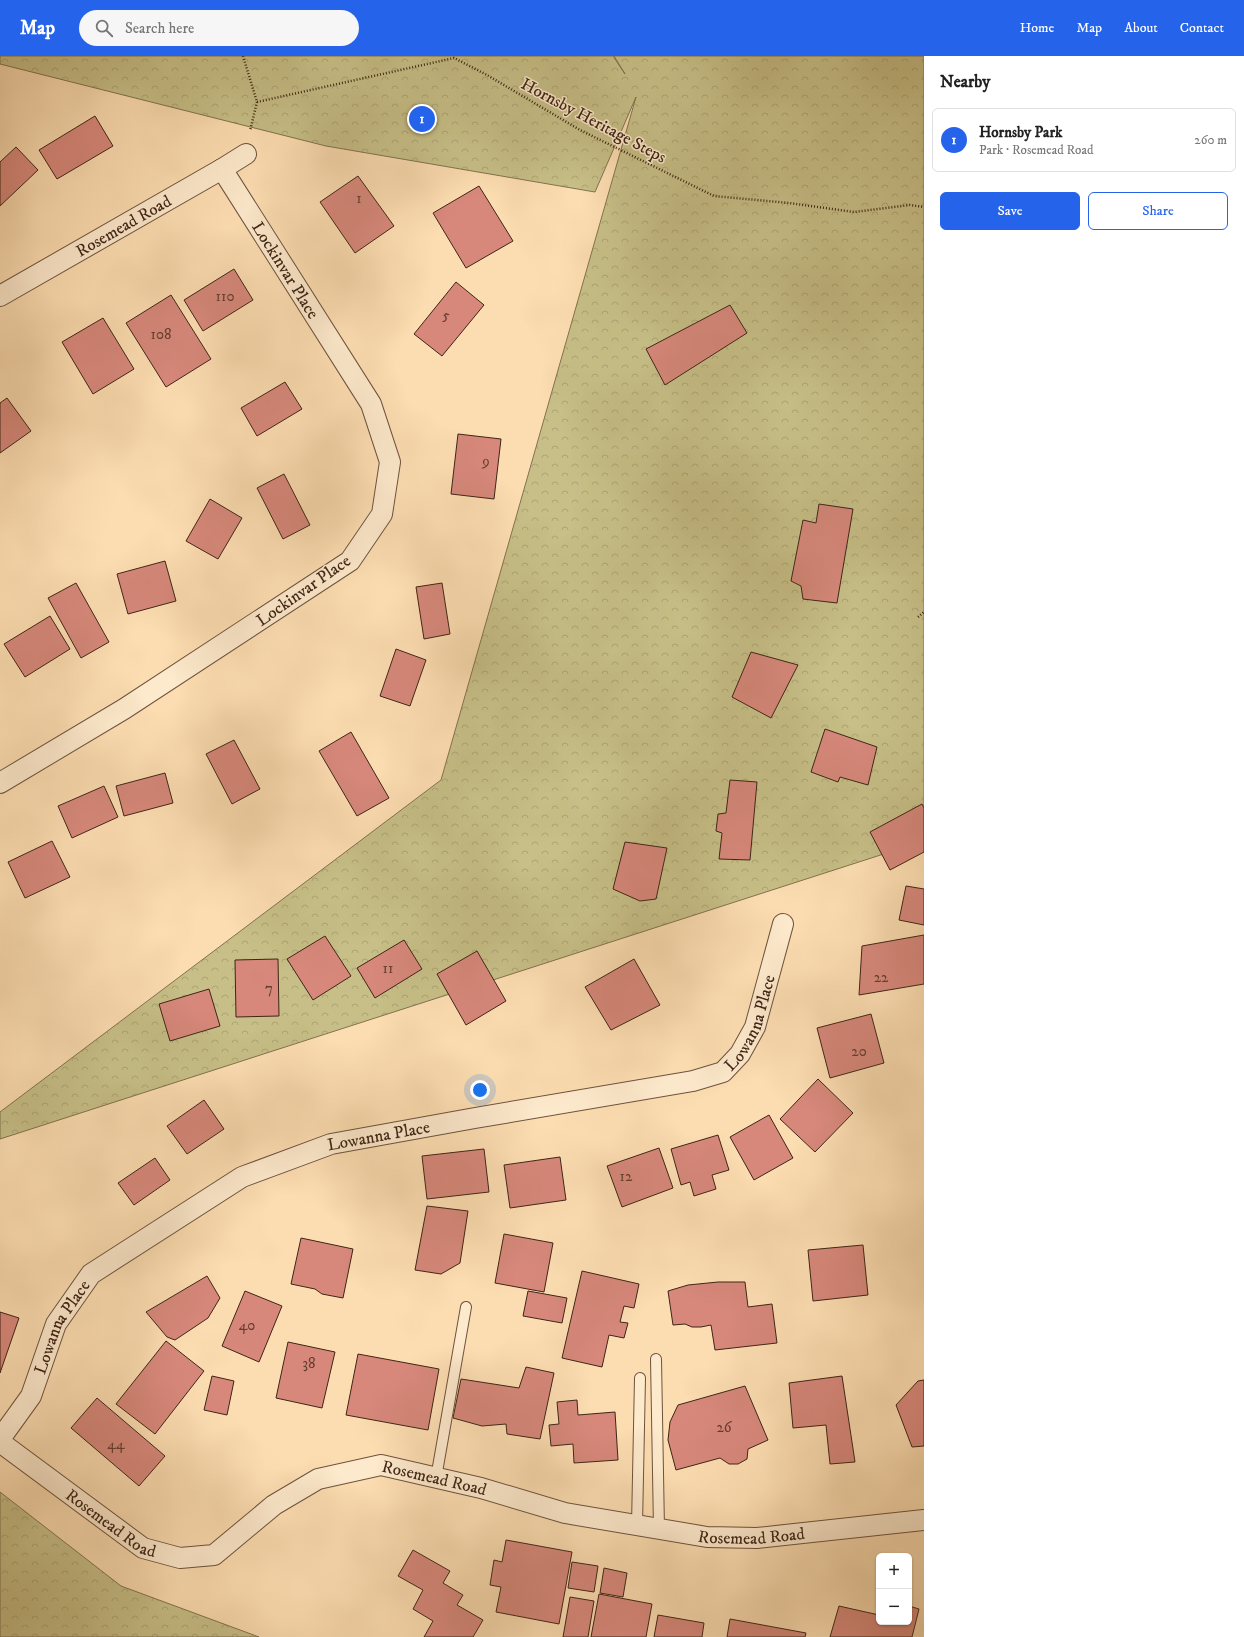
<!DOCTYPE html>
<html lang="en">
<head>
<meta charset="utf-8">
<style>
  :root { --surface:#fff; --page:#f6f6f6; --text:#222; --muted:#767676; --line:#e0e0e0; --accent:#2563eb }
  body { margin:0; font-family:"IM FELL DW Pica",serif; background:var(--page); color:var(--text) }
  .controls { position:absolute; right:12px; bottom:12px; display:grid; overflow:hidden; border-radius:6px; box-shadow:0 1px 3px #0004 }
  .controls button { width:36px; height:36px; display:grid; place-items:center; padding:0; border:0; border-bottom:1px solid var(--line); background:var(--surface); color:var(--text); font:20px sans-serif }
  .you { position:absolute; left:480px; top:1034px; width:14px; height:14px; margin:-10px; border:3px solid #fff; border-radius:50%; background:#1a73e8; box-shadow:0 0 0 6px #1a73e833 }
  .badge { display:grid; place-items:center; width:26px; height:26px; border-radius:50%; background:var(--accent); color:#fff; font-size:13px; font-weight:700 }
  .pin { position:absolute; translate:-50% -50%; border:2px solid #fff; box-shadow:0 1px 4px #0006 }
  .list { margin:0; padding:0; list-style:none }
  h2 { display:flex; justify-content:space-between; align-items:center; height:52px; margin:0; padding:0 16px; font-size:17px }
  h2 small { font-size:13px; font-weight:400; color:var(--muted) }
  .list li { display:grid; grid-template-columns:26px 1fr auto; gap:12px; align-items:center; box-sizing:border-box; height:64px; margin:0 8px 8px; padding:0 8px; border:1px solid var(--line); border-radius:6px }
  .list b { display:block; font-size:15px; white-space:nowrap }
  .list p { margin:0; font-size:13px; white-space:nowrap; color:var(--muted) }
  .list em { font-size:13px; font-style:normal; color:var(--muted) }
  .actions { display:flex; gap:8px; padding:12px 16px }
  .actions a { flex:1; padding:9px 0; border:1px solid var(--accent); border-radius:6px; text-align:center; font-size:14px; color:var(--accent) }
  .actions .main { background:var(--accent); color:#fff }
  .icon { flex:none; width:22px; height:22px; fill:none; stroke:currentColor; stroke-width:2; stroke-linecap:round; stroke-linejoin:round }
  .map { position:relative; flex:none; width:924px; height:1581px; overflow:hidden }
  header { display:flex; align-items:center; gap:24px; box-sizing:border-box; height:56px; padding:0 20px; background:var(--accent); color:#fff }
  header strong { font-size:19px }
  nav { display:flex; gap:22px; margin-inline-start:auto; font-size:14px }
  .search { width:280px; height:36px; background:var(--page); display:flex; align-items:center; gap:10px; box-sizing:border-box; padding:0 14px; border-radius:22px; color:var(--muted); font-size:15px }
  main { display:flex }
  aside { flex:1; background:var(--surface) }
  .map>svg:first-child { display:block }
</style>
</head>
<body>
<header>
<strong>Map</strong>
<div class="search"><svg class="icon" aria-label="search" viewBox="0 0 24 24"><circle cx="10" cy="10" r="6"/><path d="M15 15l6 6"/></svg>Search here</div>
<nav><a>Home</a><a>Map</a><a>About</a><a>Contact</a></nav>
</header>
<main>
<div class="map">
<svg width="924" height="1581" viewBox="0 0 924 1581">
  <defs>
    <pattern id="forest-crowns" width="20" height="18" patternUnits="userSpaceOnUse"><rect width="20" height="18" fill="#c7bf87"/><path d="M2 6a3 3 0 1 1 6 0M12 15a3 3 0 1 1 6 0" fill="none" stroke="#aca474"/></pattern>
  </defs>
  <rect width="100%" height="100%" fill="#fcddb1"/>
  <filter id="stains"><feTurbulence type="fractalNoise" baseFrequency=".005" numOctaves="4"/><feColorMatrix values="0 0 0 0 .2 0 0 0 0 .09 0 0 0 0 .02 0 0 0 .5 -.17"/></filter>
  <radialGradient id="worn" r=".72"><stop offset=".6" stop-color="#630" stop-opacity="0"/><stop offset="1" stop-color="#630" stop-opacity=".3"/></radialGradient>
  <path fill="url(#forest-crowns)" stroke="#82724e" d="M 0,0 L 613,0 L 625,18 L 614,0 L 924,0 L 924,785 L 0,1083 L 0,1056 L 441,724 L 636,41 L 595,136 L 326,90 L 0,8 Z
    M 0,1436 L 121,1530 L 259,1581 L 0,1581 Z"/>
  <path fill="#d7887b" stroke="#3e2516" d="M 95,60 L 113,90 L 57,123 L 39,94 Z
    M 16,91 L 38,114 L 0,150 L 0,106 Z
    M 358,120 L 394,170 L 355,197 L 320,146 Z
    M 479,130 L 513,185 L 466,212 L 433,157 Z
    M 234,213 L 253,244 L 203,275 L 184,244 Z
    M 456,226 L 484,249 L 442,300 L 414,278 Z
    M 171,239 L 211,303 L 166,331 L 126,267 Z
    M 730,249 L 747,277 L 665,329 L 646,293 Z
    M 103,262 L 134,313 L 93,338 L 62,286 Z
    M 285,326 L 302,353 L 257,380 L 241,352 Z
    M 7,342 L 31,375 L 0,397 L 0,347 Z
    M 458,378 L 501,383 L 494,443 L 451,438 Z
    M 284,418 L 310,469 L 283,483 L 257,432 Z
    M 210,443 L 242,462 L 218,503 L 186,485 Z
    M 819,448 L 853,453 L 837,547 L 803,543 L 801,530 L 791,525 L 803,464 L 816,467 Z
    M 165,505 L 176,545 L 128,558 L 117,518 Z
    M 76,527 L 109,586 L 81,602 L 48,542 Z
    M 442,527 L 450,578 L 424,583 L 416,531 Z
    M 50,560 L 70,593 L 25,621 L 4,588 Z
    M 396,593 L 426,604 L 410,650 L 380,640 Z
    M 751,596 L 798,609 L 771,662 L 732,641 Z
    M 825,673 L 877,691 L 868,729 L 840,721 L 838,726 L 811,716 Z
    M 351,676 L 389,742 L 357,760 L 319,695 Z
    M 234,684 L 260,733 L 232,748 L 206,698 Z
    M 165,717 L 173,747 L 124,760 L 116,730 Z
    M 730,724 L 757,726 L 750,804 L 719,803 L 722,777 L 716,775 L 718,758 L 726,757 Z
    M 104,730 L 118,761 L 72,782 L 58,750 Z
    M 922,748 L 924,752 L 924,796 L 890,814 L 870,776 Z
    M 52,785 L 70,821 L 25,842 L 8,806 Z
    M 625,786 L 667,792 L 656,843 L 640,845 L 613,833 Z
    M 906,830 L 924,833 L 924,869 L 899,864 Z
    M 924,879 L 924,928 L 859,939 L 862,890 Z
    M 325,880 L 351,920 L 313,944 L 287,903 Z
    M 404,884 L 422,913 L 375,942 L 357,912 Z
    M 477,895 L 506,945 L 466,969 L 437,918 Z
    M 278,903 L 279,960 L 236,961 L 235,904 Z
    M 634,903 L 660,949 L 611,974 L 585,931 Z
    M 209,933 L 220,970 L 170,985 L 159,948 Z
    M 871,958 L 884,1007 L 830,1022 L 817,972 Z
    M 818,1023 L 853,1057 L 815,1096 L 780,1063 Z
    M 204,1044 L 224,1073 L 187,1098 L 167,1070 Z
    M 769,1059 L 793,1102 L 754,1124 L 730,1081 Z
    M 718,1079 L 729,1114 L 712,1119 L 716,1133 L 694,1140 L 690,1126 L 681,1129 L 671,1093 Z
    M 659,1092 L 673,1132 L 622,1151 L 607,1110 Z
    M 484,1093 L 489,1136 L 427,1143 L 422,1100 Z
    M 560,1101 L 566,1144 L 510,1152 L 504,1109 Z
    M 155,1102 L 170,1124 L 134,1149 L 118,1127 Z
    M 427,1150 L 468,1155 L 460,1207 L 441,1218 L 415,1214 Z
    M 504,1178 L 553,1187 L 544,1236 L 495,1227 Z
    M 301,1182 L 353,1193 L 343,1242 L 322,1238 L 315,1233 L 291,1228 Z
    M 863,1189 L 868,1239 L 813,1245 L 808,1194 Z
    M 582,1215 L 639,1228 L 634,1252 L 624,1250 L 620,1266 L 628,1267 L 624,1282 L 609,1279 L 602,1311 L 562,1302 Z
    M 207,1220 L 220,1242 L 208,1262 L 175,1284 L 167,1281 L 146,1256 Z
    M 718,1226 L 745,1226 L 748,1251 L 772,1248 L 777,1287 L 715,1294 L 711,1269 L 701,1271 L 692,1271 L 685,1268 L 673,1269 L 668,1235 L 688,1229 Z
    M 245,1235 L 282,1250 L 259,1306 L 222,1290 Z
    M 528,1235 L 567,1242 L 562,1267 L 523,1260 Z
    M 0,1256 L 19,1262 L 0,1317 Z
    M 166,1285 L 204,1315 L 155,1378 L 116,1348 Z
    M 288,1286 L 335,1296 L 322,1352 L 276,1342 Z
    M 358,1298 L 439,1313 L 428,1374 L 346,1359 Z
    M 526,1311 L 554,1317 L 540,1383 L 507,1378 L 506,1368 L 482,1370 L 453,1362 L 461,1323 L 519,1332 Z
    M 212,1320 L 234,1325 L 227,1359 L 204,1354 Z
    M 842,1320 L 855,1406 L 830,1408 L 826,1369 L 793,1372 L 789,1327 Z
    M 924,1324 L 924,1390 L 912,1391 L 896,1349 L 918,1325 Z
    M 745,1330 L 768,1384 L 748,1393 L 747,1403 L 738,1408 L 729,1408 L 720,1402 L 676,1414 L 668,1384 L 670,1366 L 678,1349 Z
    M 97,1342 L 165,1400 L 139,1430 L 71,1372 Z
    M 577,1344 L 578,1359 L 615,1356 L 618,1404 L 574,1407 L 573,1388 L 551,1390 L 549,1369 L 559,1368 L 557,1346 Z
    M 506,1484 L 572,1496 L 559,1568 L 496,1556 L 501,1531 L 490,1529 L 494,1504 L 502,1506 Z
    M 413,1494 L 450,1515 L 443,1527 L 463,1539 L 457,1549 L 483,1564 L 473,1581 L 424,1581 L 433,1565 L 413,1553 L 423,1534 L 398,1520 Z
    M 572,1506 L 598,1510 L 594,1536 L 568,1532 Z
    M 604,1512 L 627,1517 L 623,1541 L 600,1537 Z
    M 599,1538 L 652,1548 L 646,1581 L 591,1581 Z
    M 570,1541 L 594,1545 L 588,1581 L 563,1581 Z
    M 839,1550 L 879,1559 L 879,1566 L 909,1566 L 909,1550 L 919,1553 L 912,1581 L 830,1581 Z
    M 658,1559 L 704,1567 L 702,1581 L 654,1581 Z
    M 730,1563 L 806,1577 L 805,1581 L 727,1581 Z"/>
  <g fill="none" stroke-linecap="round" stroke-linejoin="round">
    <defs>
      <path id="lane" d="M 656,1303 L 659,1473
        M 436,1422 L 466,1251
        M 637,1469 L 640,1322"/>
      <g id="street">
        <path id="s1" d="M 0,240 L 222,113 L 246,98"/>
        <path d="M 0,727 L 124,653 L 350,505 L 382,458 L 390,406 L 371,348 L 222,113"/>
        <path id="s2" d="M 0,1383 L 31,1340 L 56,1268 L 91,1218 L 242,1121 L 331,1088 L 475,1062 L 693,1025 L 723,1016 L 740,998 L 755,971 L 783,868"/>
        <path id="s3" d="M 0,1386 L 143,1492 L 180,1502 L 214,1499 L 274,1449 L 318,1423 L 381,1409 L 481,1432 L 565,1457 L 707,1481 L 757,1482 L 924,1464"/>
      </g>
    </defs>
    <use href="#lane" stroke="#6e533d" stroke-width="12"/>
    <use href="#street" stroke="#6e533d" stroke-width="22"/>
    <path stroke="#3e2516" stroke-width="2.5" stroke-dasharray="1 2" stroke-linecap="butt" d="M 243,0 L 257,46 L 250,75
      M 257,46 L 454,2 L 487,19 L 580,74 L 714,140 L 789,147 L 854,156 L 910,149 L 924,151
      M 918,561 L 924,556"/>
    <use href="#lane" stroke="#fde9cc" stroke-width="10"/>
    <use href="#street" stroke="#fde9cc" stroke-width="20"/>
  </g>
  <g text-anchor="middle" stroke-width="3" stroke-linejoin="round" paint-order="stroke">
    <g font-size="15" fill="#643e2f">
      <text x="359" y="147">1</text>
      <text x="225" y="245">110</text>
      <text x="446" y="264">5</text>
      <text x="161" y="283">108</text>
      <text x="486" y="410">9</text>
      <text x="388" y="917">11</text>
      <text x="881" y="926">22</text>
      <text x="269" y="937">7</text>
      <text x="859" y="1000">20</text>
      <text x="626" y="1125">12</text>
      <text x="247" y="1274">40</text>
      <text x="309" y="1312">38</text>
      <text x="724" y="1376">26</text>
      <text x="116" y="1393">44</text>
    </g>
    <g font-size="17" fill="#3e2516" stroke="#fde9cc">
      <text transform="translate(594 64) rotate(28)" y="6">Hornsby Heritage Steps</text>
      <text dy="6" stroke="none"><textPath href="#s1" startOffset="142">Rosemead Road</textPath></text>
      <text transform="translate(286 214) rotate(58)" y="6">Lockinvar Place</text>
      <text transform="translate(303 534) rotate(-35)" y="6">Lockinvar Place</text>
      <text dy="6" stroke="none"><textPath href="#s2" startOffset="921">Lowanna Place</textPath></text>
      <text dy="6" stroke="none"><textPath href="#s2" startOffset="513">Lowanna Place</textPath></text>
      <text dy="6" stroke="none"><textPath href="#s2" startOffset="129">Lowanna Place</textPath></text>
      <text dy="6" stroke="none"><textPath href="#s3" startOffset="499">Rosemead Road</textPath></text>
      <text dy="6" stroke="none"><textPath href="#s3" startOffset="138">Rosemead Road</textPath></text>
      <text dy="6" stroke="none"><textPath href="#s3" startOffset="823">Rosemead Road</textPath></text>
    </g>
  </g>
  <rect width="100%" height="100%" filter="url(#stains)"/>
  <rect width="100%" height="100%" fill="url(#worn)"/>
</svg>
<div class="controls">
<button>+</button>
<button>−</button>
</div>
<div class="you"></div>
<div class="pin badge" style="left:422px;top:63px">1</div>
</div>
<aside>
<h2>Nearby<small></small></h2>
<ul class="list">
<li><span class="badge">1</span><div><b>Hornsby Park</b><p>Park · Rosemead Road</p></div><em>260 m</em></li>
</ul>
<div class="actions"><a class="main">Save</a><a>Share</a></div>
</aside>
</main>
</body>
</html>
